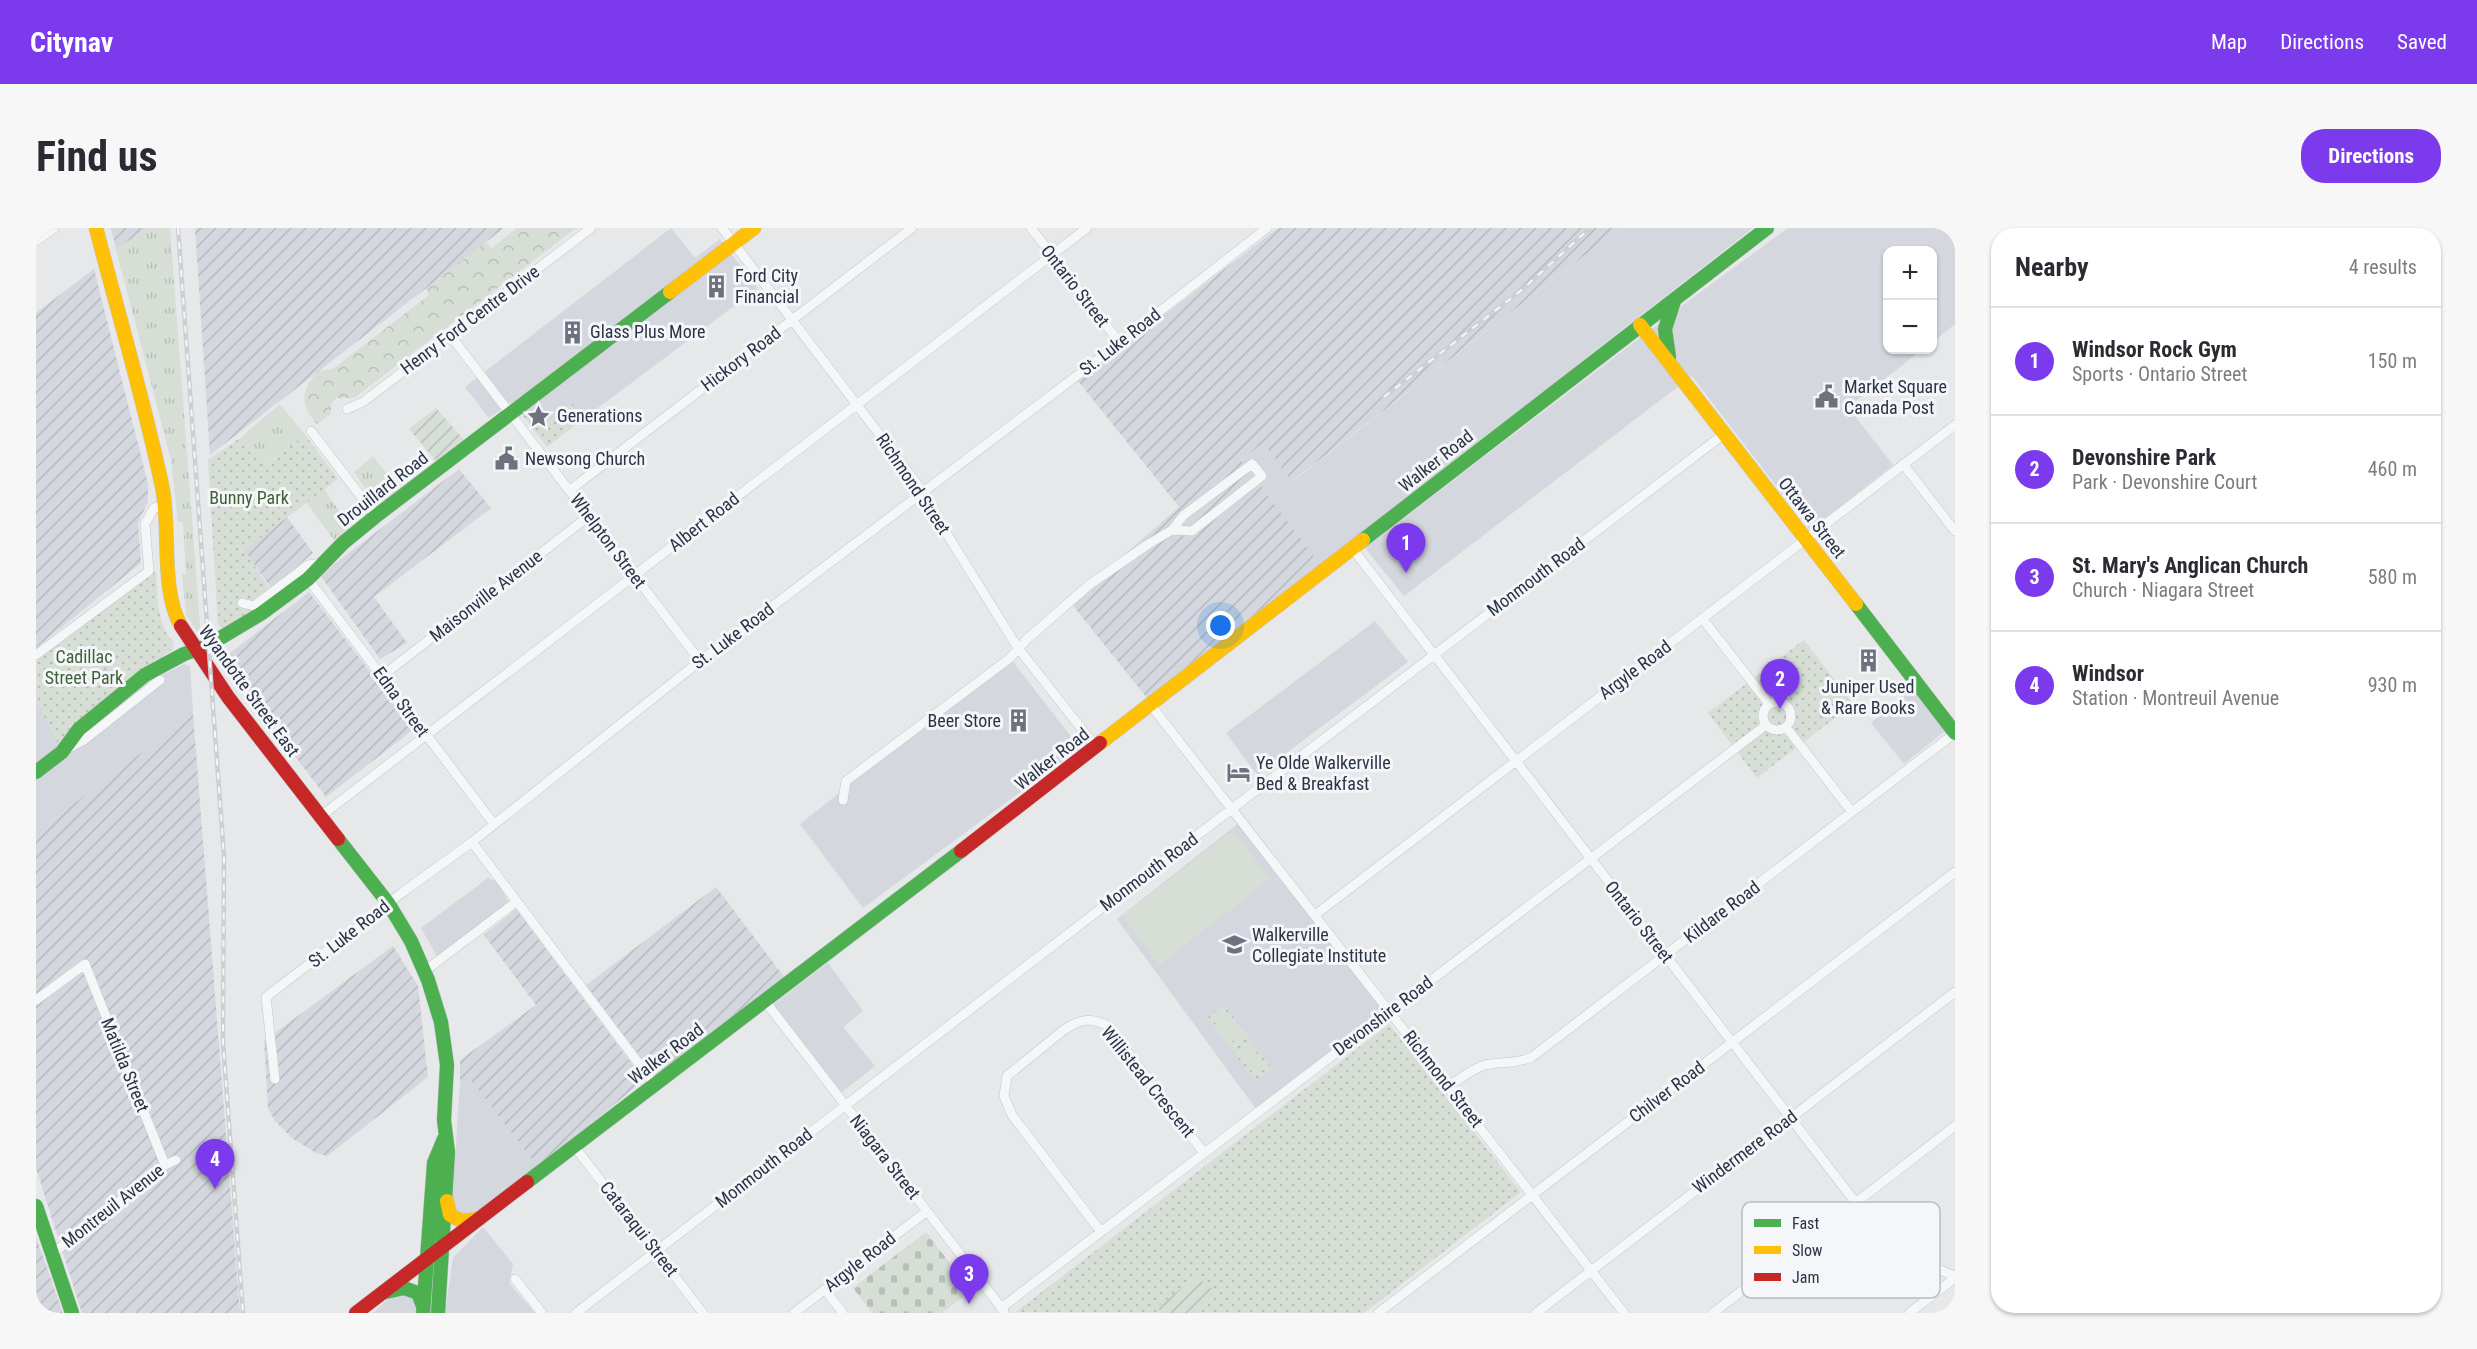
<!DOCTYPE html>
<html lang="en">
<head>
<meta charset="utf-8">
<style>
  :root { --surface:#fff; --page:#f7f7f7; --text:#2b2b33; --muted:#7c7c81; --line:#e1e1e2; --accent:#7c3aed }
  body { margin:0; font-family:"Roboto Condensed",sans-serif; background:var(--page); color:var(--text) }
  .controls { position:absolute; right:18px; top:18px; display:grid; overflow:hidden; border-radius:12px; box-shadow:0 2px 4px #0004 }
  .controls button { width:54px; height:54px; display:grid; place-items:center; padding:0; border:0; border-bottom:2px solid var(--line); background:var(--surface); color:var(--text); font:30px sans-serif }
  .you { position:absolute; left:1185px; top:398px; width:21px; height:21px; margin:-15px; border:4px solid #fff; border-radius:50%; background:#1a73e8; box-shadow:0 0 0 9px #1a73e833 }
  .badge { display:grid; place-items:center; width:39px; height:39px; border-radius:50%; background:var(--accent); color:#fff; font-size:20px; font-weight:700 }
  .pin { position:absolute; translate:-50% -50px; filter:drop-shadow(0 2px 3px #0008) }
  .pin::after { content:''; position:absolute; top:32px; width:21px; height:18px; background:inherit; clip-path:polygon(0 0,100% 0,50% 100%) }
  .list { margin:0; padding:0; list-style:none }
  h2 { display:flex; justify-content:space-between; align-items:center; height:78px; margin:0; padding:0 24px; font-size:26px }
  h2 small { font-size:20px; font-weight:400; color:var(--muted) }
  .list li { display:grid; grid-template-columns:39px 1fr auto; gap:18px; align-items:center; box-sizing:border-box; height:108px; padding:0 24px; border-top:2px solid var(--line) }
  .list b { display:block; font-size:22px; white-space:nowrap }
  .list p { margin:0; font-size:20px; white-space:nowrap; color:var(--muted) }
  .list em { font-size:20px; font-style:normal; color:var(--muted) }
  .map { position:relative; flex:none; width:1919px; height:1085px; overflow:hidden; border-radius:24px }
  header { display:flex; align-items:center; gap:36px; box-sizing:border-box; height:84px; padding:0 30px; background:var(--accent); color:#fff }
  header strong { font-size:28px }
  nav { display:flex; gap:33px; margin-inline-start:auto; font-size:21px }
  .intro { display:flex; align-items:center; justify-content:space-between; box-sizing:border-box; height:144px; padding:0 36px }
  h1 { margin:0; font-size:42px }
  .button { padding:15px 27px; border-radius:24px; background:var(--accent); color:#fff; font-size:21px; font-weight:700 }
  main { display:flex; gap:36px; padding:0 36px }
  aside { flex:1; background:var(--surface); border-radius:24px; box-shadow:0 2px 4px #0004 }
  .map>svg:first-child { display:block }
</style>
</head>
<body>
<header>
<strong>Citynav</strong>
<nav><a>Map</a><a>Directions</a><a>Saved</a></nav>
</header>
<div class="intro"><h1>Find us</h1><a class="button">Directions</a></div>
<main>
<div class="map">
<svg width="1919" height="1085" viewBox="0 0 1919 1085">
  <defs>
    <pattern id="industrial-furrows" width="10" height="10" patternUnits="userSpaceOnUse" patternTransform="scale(1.5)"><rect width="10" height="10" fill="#d4d7dd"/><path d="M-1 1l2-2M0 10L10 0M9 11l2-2" fill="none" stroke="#b6b9bf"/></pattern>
    <pattern id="grass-tufts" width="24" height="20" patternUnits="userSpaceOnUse" patternTransform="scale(1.5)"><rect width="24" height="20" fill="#d6ded6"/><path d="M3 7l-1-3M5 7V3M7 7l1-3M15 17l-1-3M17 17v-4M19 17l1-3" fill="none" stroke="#b8bfb9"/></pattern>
    <pattern id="forest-crowns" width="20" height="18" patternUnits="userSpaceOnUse" patternTransform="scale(1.5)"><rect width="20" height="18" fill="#d6ded6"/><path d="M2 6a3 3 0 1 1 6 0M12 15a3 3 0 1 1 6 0" fill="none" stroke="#b8bfb9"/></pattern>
    <pattern id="cemetery-stones" width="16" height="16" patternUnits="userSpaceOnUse" patternTransform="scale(1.5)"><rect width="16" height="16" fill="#d6ded6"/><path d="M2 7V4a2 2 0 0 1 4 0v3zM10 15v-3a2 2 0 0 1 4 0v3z" fill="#b8bfb9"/></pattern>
    <pattern id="park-dots" width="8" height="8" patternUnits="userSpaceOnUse" patternTransform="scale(1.5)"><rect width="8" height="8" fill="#d6ded6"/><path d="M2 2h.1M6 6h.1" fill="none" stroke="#b8bfb9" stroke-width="1.8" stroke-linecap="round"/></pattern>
    <pattern id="garden-furrows" width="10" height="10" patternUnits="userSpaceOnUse" patternTransform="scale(1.5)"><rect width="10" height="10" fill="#d6ded6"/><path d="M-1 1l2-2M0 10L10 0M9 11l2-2" fill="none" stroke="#b8bfb9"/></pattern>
  </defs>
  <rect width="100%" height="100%" fill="#e6e8ea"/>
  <path fill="#d4d7dd" d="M 635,0 L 659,30 L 684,11 L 722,60 L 547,191 L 536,176 L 514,193 L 502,177 L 487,188 L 475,174 L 453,190 L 429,159 Z
    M 1584,0 L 1717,0 L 1551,129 L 1499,173 L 1285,338 L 1204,233 L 1227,215 L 1257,253 Z
    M 1752,0 L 1919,0 L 1919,96 L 1897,114 L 1896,22 L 1852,22 L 1852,122 L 1886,122 L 1812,179 L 1857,237 L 1774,302 L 1656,148 L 1368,368 L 1329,320 L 1643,80 Z
    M 1339,393 L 1372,434 L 1221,547 L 1190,505 Z
    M 974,430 L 1044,520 L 827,680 L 764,596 Z
    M 148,436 L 154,438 L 157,486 L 0,604 L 0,471 L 27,523 L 118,451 Z
    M 1876,462 L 1909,503 L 1868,536 L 1835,495 Z
    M 1204,594 L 1348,783 L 1220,881 L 1081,691 Z
    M 452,650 L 459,653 L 466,661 L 474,678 L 403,732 L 385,700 Z
    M 792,735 L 827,783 L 807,799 L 839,838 L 801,868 L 734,779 Z
    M 433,849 L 502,939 L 437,988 L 429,990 L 419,983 L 416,977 L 424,855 Z
    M 447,999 L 477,1036 L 473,1055 L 499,1085 L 409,1085 L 417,1030 Z
    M 367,1064 L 379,1072 L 380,1085 L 337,1085 L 352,1071 Z"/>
  <path fill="url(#industrial-furrows)" d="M 75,0 L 113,0 L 80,21 Z
    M 159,0 L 468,0 L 174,227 Z
    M 1242,0 L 1584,0 L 1256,253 L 1227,215 L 1205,232 L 1285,338 L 1111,470 L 1034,374 L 1143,279 L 1042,153 Z
    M 58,41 L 112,256 L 112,274 L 102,294 L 105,335 L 0,420 L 0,85 Z
    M 423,241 L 455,280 L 338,369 L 371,415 L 344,431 L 284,347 Z
    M 251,289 L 277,325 L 235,360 L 208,322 Z
    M 273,364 L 378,501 L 290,569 L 193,441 L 194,425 Z
    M 157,486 L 204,1085 L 46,1085 L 0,940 L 0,604 Z
    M 680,659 L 749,750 L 620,846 L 615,843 L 550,757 Z
    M 480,681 L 608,852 L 502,939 L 433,850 L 424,855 L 424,832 L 500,777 L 448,707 Z
    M 357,718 L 382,758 L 392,849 L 291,928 L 280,925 L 256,910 L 239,893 L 232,880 L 228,813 Z
    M 0,1009 L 27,1085 L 0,1085 Z"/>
  <path fill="url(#grass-tufts)" d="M 113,0 L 134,0 L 165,410 L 150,386 L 146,346 L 150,346 L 147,294 L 142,294 L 135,232 L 80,21 Z
    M 244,176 L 269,207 L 230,236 L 204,210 Z
    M 337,228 L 363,261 C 359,265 353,271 348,273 C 336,276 324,252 318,244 Z
    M 288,261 L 314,299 L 298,312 L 271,275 Z"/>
  <path fill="url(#forest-crowns)" d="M 481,0 L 540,0 L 318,170 L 300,170 L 295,176 L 295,186 L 281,196 C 263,175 265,163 282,143 L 297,141 L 393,67 L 390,60 L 450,14 L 456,20 Z"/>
  <path fill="url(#cemetery-stones)" d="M 890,1004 L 935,1063 L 906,1085 L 836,1085 L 817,1060 Z"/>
  <path fill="url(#park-dots)" d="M 536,175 L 547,191 L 511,219 L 487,188 L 502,177 L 515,192 Z
    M 269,207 L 302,251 L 208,322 L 238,367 L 189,403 L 182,396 L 172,232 L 204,210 L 231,236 Z
    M 113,343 L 120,344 C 122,370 120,395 138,415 L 137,421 L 42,493 L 26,524 L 0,471 L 0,427 Z
    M 1768,412 L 1817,476 L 1721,550 L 1672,485 Z
    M 1188,777 L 1236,841 L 1219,852 L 1171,790 Z
    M 1353,796 L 1485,964 L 1328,1085 L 980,1084 Z"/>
  <path fill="url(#garden-furrows)" d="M 400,180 L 428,212 L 400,233 L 373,201 Z
    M 1161,1048 C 1171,1060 1181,1054 1174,1075 L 1161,1085 L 1125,1085 L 1122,1079 Z"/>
  <path fill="#d6ded6" d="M 1197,602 L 1234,651 L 1123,737 L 1086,688 Z
    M 1189,782 L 1206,806 L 1194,815 L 1176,791 Z
    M 1213,815 L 1231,839 L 1219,848 L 1201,824 Z"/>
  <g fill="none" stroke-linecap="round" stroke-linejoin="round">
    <defs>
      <path id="street" d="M 686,0 L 882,257 L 886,266 L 982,420 L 1060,519
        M 995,0 L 1084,115
        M 0,13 L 18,0
        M 414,107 L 664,433
        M 311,181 L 327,174 L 555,0
        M 275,203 L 340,288
        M 1867,236 L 1919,303
        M 534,262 L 876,0
        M 1316,320 L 1893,1070
        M 272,351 L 458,596
        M 206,375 L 218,378 L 272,337 L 286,335
        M 1666,390 L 1733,476
        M 0,427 L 113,343 L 109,296 L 118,280 L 128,278
        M 346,448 L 553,288
        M1727 488a14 14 0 1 1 28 0a14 14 0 1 1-28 0Z
        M 1114,476 L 1588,1085
        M 1750,499 L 1816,584
        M 31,521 L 48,512 L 124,452
        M 807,572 L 810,553 L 974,430 L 990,412 L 1053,357 L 1111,317 L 1136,302 L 1148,287 L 1216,236 L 1226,248 L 1156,303 L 1136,302
        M 285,588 L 1051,0
        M 436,614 L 619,857
        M 1279,687 L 1919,197
        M 390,742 L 480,674
        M 0,772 L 49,736 L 129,937
        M 729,773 L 968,1083
        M 239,851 L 230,769 L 367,664 L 436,614 L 664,433 L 1047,143 L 1231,0
        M 1412,858 C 1424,851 1436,841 1449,837 C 1467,833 1477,837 1496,829 L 1919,505
        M 538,918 L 667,1085
        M 1065,1004 L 976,887 L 968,868 L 971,848 L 1029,801 C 1045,791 1055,789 1072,798 L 1168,925
        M 1860,1024 L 1919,1048
        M 16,1026 L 129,937 L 140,932
        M 479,1051 L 506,1085
        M 789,1062 L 807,1085
        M 965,1080 L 1730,497
        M 540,1085 L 1067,679 L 1688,206
        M 758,1085 L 891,983
        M 1342,1085 L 1919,644
        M 1500,1085 L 1919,764
        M 1677,1085 L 1919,898
        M 1873,1085 L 1919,1050"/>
      <path id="fast" d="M 1633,129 L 1629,101 L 1638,73
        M 1327,312 L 1731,0
        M 1820,376 L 1919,505
        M 0,544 L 26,524 L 43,501 L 109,447 L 148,426 L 171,418 L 226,385 L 272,351 L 307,315 L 340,288 L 634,64
        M 302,611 L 352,675 L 375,713 L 392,752 L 405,794 L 411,837 L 408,892 L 412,924 L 402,1085
        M 491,954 L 925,623
        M 0,978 L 36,1085
        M 350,1064 L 368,1060 L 382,1065 L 387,1078
        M 387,1085 L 398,935 L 408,911"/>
      <path id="slow" d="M 60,0 C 82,85 108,172 126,258 C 135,299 124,362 145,398
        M 634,64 L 718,0
        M 1604,97 L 1820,376
        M 1064,515 L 1327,312
        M 411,973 L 414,987 L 426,993 L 442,991"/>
      <path id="jam" d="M 145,398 L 192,469 L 302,611
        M 925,623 L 1064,515
        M 320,1085 L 491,954"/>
    </defs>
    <use href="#street" stroke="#c4c6c8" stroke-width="10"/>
    <use href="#fast" stroke="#c4c6c8" stroke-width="15"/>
    <use href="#slow" stroke="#c4c6c8" stroke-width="15"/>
    <use href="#jam" stroke="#c4c6c8" stroke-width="15"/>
    <use href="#street" stroke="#f5f6f7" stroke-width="9"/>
    <use href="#fast" stroke="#4caf50" stroke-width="14"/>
    <use href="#slow" stroke="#ffc107" stroke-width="14"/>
    <use href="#jam" stroke="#c62828" stroke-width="14"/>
    <defs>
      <path id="rail" d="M 142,0 L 188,629 L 187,814 L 207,1085
        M 1348,169 L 1487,61 L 1554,0"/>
    </defs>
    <use href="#rail" stroke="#cecfd2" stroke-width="4.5"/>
    <use href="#rail" stroke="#f4f6f9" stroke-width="2" stroke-dasharray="7" stroke-linecap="butt"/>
  </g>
  <defs>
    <symbol id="building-bare" viewBox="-9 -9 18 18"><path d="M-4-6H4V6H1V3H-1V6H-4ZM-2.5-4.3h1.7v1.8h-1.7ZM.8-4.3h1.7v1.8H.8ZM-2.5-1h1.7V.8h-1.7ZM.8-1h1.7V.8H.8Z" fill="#6c737f" stroke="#f4f6f9" stroke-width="2.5" paint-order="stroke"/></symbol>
    <symbol id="civic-bare" viewBox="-9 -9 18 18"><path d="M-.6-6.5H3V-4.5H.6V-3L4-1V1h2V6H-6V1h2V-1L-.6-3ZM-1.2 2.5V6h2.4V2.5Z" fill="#6c737f" stroke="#f4f6f9" stroke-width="2.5" paint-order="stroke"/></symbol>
    <symbol id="sight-bare" viewBox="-9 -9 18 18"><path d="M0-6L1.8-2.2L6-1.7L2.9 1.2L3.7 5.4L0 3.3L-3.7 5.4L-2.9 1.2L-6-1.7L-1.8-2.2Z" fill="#6c737f" stroke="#f4f6f9" stroke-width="2.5" paint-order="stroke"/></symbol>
    <symbol id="hotel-bare" viewBox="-9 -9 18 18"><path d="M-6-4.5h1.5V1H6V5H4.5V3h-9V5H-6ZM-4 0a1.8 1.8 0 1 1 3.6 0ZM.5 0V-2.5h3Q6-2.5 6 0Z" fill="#6c737f" stroke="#f4f6f9" stroke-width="2.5" paint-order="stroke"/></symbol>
    <symbol id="school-bare" viewBox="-9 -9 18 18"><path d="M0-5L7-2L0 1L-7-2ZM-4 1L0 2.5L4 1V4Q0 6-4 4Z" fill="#6c737f" stroke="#f4f6f9" stroke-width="2.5" paint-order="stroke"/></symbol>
  </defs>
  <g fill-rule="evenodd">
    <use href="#building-bare" x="664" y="42" width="33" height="33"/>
    <use href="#building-bare" x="520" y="88" width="33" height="33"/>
    <use href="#civic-bare" x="1774" y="152" width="33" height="33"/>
    <use href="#sight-bare" x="486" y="172" width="33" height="33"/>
    <use href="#civic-bare" x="454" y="214" width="33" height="33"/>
    <use href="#building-bare" x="1816" y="416" width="33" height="33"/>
    <use href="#building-bare" x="966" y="476" width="33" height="33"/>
    <use href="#hotel-bare" x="1186" y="528" width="33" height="33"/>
    <use href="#school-bare" x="1182" y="700" width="33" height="33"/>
  </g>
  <g text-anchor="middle" stroke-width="6" stroke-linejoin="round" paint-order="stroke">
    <g font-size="18" fill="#2b3445" stroke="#f4f6f9" text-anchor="start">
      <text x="699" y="54">Ford City<tspan x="699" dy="21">Financial</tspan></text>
      <text x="554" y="110">Glass Plus More</text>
      <text x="1808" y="165">Market Square<tspan x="1808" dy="21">Canada Post</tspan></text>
      <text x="521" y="194">Generations</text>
      <text x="489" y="237">Newsong Church</text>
      <text x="1832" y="465" text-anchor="middle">Juniper Used<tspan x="1832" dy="21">&amp; Rare Books</tspan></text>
      <text x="965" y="499" text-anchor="end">Beer Store</text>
      <text x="1220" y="541">Ye Olde Walkerville<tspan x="1220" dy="21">Bed &amp; Breakfast</tspan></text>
      <text x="1216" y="713">Walkerville<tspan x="1216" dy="21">Collegiate Institute</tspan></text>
    </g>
    <g font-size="18" fill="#2b3445" stroke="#f4f6f9">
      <text transform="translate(1039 58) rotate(52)" y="6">Ontario Street</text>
      <text transform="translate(434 92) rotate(-37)" y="6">Henry Ford Centre Drive</text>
      <text transform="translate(1084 114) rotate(-38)" y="6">St. Luke Road</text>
      <text transform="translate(705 131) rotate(-37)" y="6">Hickory Road</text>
      <text transform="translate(1400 233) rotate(-38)" y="6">Walker Road</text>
      <text transform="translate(877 256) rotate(56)" y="6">Richmond Street</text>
      <text transform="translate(347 261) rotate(-38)" y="6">Drouillard Road</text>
      <text transform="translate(1776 290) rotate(52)" y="6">Ottawa Street</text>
      <text transform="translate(668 294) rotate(-38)" y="6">Albert Road</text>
      <text transform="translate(572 313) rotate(53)" y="6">Whelpton Street</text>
      <text transform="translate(1500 349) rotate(-37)" y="6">Monmouth Road</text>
      <text transform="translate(450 368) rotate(-38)" y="6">Maisonville Avenue</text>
      <text transform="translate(697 408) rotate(-37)" y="6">St. Luke Road</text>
      <text transform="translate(1599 442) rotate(-37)" y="6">Argyle Road</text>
      <text transform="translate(213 463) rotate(54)" y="6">Wyandotte Street East</text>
      <text transform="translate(365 474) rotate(54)" y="6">Edna Street</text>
      <text transform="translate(1016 531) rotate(-38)" y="6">Walker Road</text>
      <text transform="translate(1113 644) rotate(-37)" y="6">Monmouth Road</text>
      <text transform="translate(1686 684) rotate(-37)" y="6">Kildare Road</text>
      <text transform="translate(1603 694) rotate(52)" y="6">Ontario Street</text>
      <text transform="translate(313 706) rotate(-38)" y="6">St. Luke Road</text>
      <text transform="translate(1347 788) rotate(-37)" y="6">Devonshire Road</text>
      <text transform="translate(630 826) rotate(-37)" y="6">Walker Road</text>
      <text transform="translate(89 837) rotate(68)" y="6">Matilda Street</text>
      <text transform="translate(1407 851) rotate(52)" y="6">Richmond Street</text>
      <text transform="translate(1112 854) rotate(51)" y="6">Willistead Crescent</text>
      <text transform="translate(1631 864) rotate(-37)" y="6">Chilver Road</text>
      <text transform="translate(1709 924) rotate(-37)" y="6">Windermere Road</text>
      <text transform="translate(849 929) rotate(52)" y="6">Niagara Street</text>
      <text transform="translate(728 940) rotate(-38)" y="6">Monmouth Road</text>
      <text transform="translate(77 978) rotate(-38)" y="6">Montreuil Avenue</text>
      <text transform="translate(603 1001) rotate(52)" y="6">Cataraqui Street</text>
      <text transform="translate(824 1034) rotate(-38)" y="6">Argyle Road</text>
    </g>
    <g font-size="18" fill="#3f6138" stroke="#f4f6f9">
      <text x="213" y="276">Bunny Park</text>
      <text x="48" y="435">Cadillac<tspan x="48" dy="21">Street Park</tspan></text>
    </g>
  </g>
  <rect x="1706" y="974" width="198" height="96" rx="9" fill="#f4f6f9" stroke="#b8bcc3" stroke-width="1.5"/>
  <rect x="1718" y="991" width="27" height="8" fill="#4caf50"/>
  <rect x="1718" y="1018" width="27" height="8" fill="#ffc107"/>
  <rect x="1718" y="1045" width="27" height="8" fill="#c62828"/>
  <g font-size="16" fill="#2b3445">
    <text x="1756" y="1001">Fast</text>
    <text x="1756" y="1028">Slow</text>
    <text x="1756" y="1055">Jam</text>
  </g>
</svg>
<div class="controls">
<button>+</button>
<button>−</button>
</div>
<div class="you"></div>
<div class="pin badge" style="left:1370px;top:345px">1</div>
<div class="pin badge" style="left:1744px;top:481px">2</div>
<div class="pin badge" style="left:933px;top:1076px">3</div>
<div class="pin badge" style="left:179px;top:961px">4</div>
</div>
<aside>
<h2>Nearby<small>4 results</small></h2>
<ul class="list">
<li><span class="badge">1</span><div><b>Windsor Rock Gym</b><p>Sports · Ontario Street</p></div><em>150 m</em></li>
<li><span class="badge">2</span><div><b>Devonshire Park</b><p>Park · Devonshire Court</p></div><em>460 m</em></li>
<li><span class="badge">3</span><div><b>St. Mary's Anglican Church</b><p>Church · Niagara Street</p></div><em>580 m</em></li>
<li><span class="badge">4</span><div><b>Windsor</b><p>Station · Montreuil Avenue</p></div><em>930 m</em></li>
</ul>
</aside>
</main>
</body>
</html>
